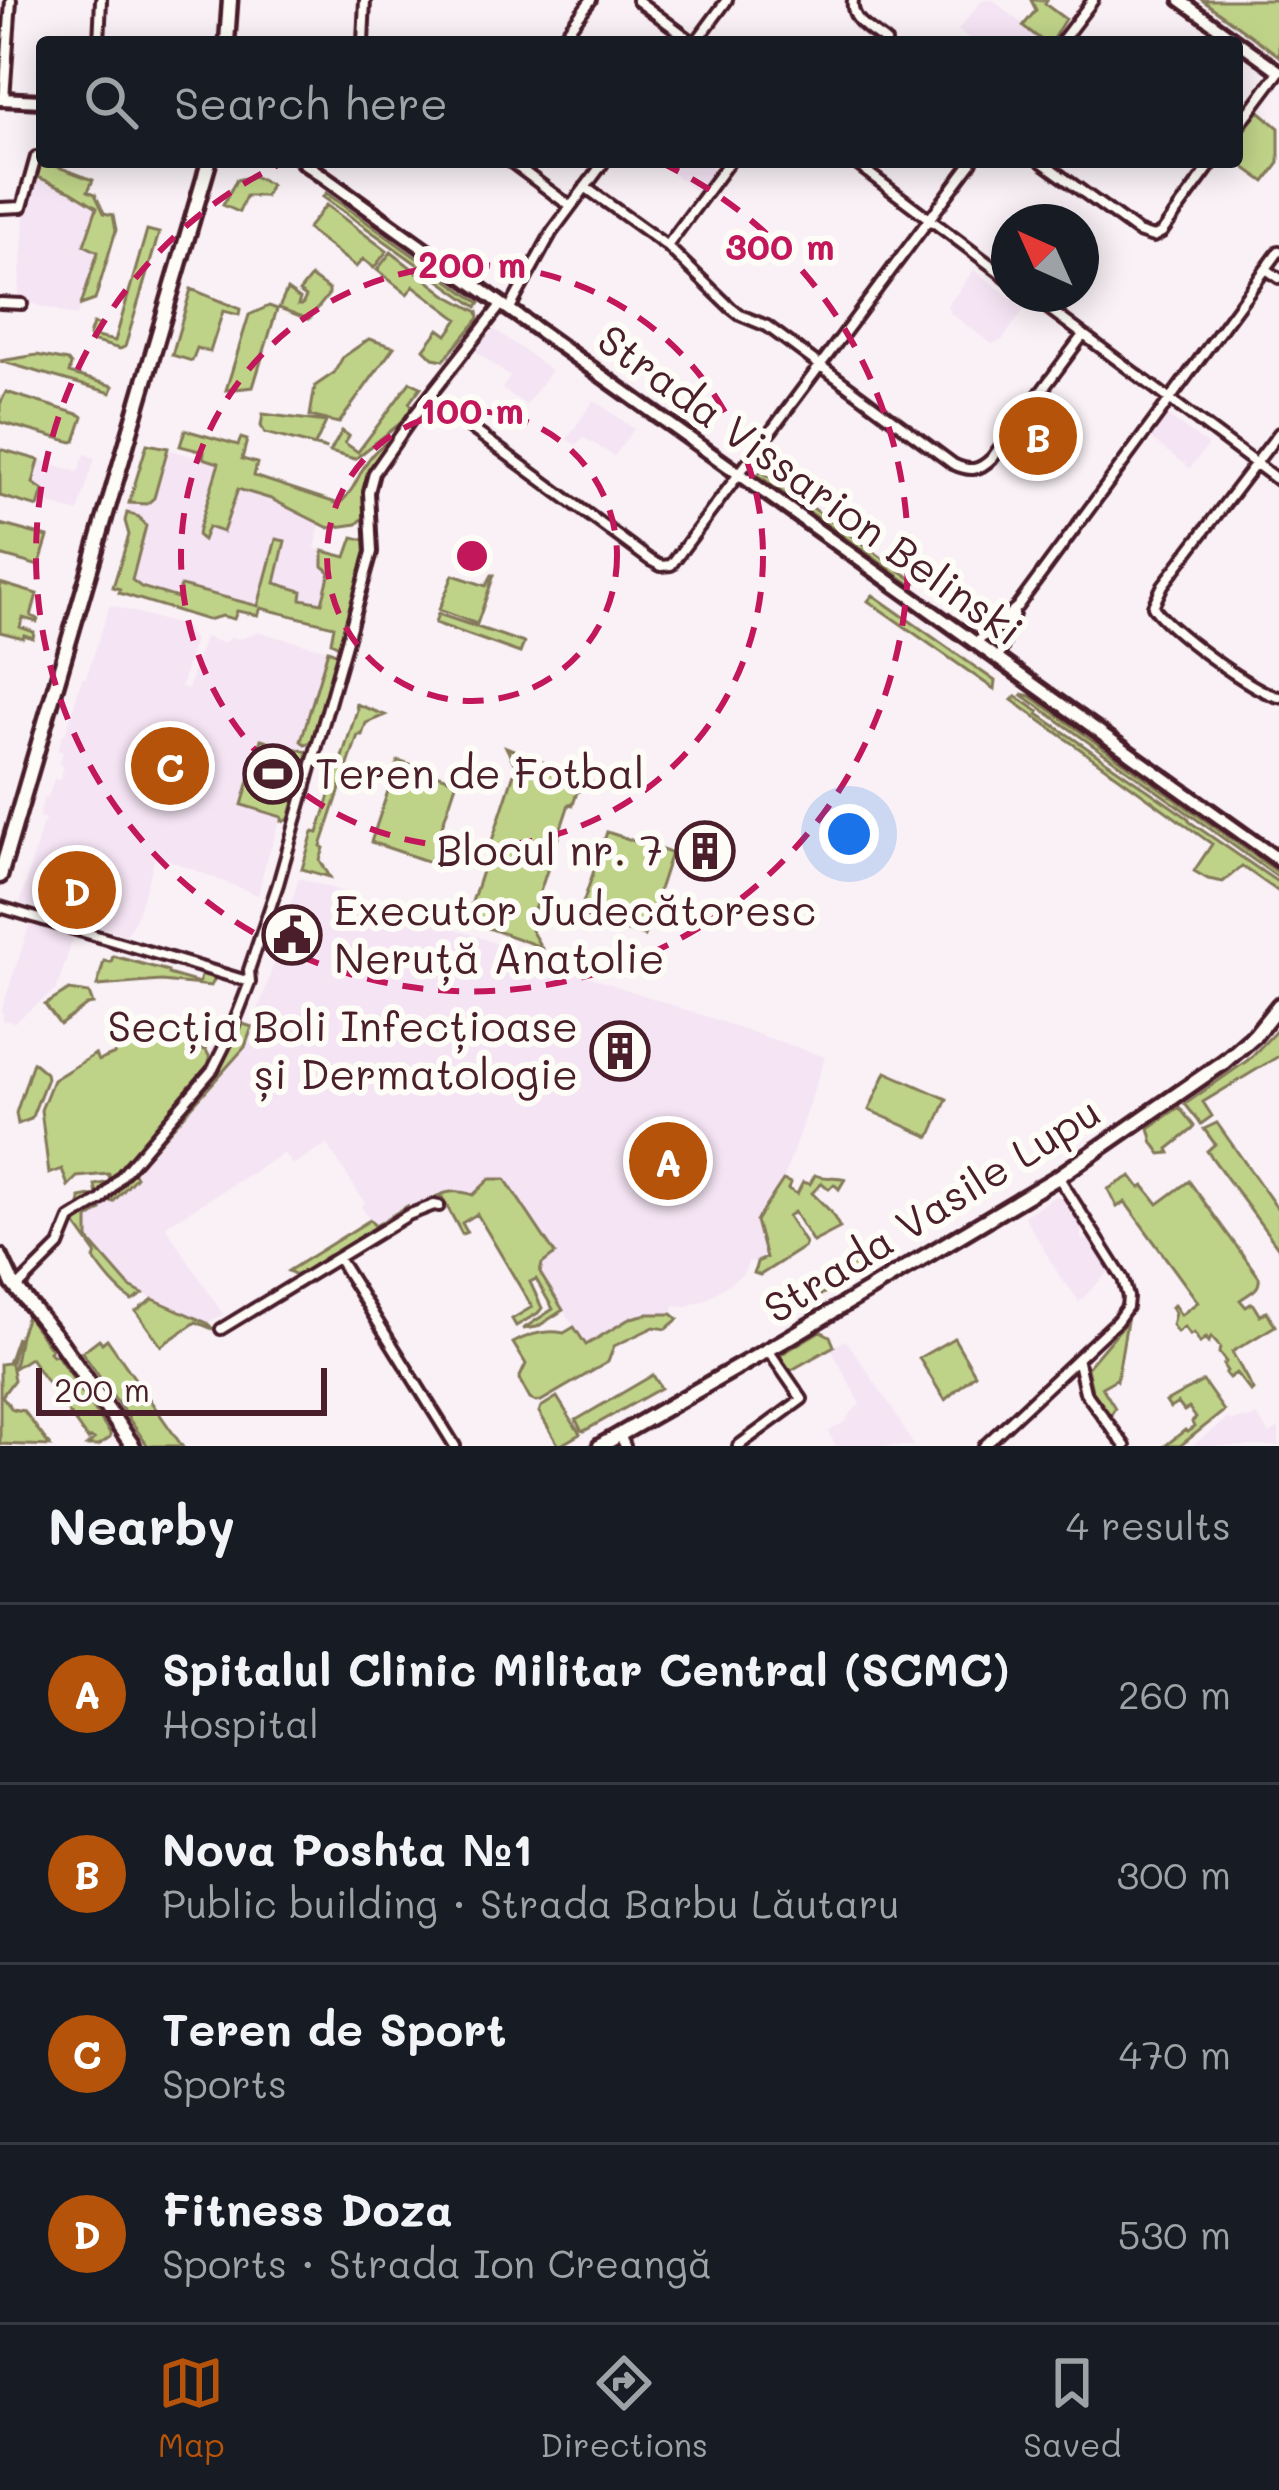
<!DOCTYPE html>
<html lang="en">
<head>
<meta charset="utf-8">
<style>
  :root { --surface:#171b24; --page:#20242c; --text:#f1f3f6; --muted:#9ea1a6; --line:#363941; --accent:#b45309 }
  body { margin:0; font-family:Mali,sans-serif; background:var(--page); color:var(--text) }
  .compass { position:absolute; left:991px; top:204px; width:108px; height:108px; border-radius:50%; background:var(--surface); box-shadow:0 6px 30px #0003; rotate:315deg }
  .scale { position:absolute; left:36px; bottom:30px; width:291px; box-sizing:border-box; padding-left:12px; border:6px solid #4a1f2b; border-top:0; font-size:33px; line-height:42px; white-space:nowrap; color:#4a1f2b; -webkit-text-stroke:9px #fdfcf7; paint-order:stroke }
  .you { position:absolute; left:849px; top:834px; width:42px; height:42px; margin:-30px; border:9px solid #fff; border-radius:50%; background:#1a73e8; box-shadow:0 0 0 18px #1a73e833 }
  .badge { display:grid; place-items:center; width:78px; height:78px; border-radius:50%; background:var(--accent); color:#fff; font-size:39px; font-weight:700 }
  .pin { position:absolute; translate:-50% -50%; border:6px solid #fff; box-shadow:0 3px 12px #0006 }
  .list { margin:0; padding:0; list-style:none }
  h2 { display:flex; justify-content:space-between; align-items:center; height:156px; margin:0; padding:0 48px; font-size:51px }
  h2 small { font-size:39px; font-weight:400; color:var(--muted) }
  .list li { display:grid; grid-template-columns:78px 1fr auto; gap:36px; align-items:center; box-sizing:border-box; height:180px; padding:0 48px; border-top:3px solid var(--line) }
  .list b { display:block; font-size:45px; white-space:nowrap }
  .list p { margin:0; font-size:39px; white-space:nowrap; color:var(--muted) }
  .list em { font-size:39px; font-style:normal; color:var(--muted) }
  .icon { flex:none; width:66px; height:66px; fill:none; stroke:currentColor; stroke-width:2; stroke-linecap:round; stroke-linejoin:round }
  .map { position:relative; flex:none; width:1279px; height:1446px; overflow:hidden }
  .search { position:absolute; background:var(--surface); box-shadow:0 6px 30px #0003; left:36px; right:36px; top:36px; height:132px; display:flex; align-items:center; gap:30px; box-sizing:border-box; padding:0 42px; border-radius:12px; color:var(--muted); font-size:45px }
  .sheet { height:876px; background:var(--surface) }
  nav { display:flex; justify-content:space-around; align-items:center; box-sizing:border-box; height:168px; border-top:3px solid var(--line); background:var(--surface); font-size:33px; color:var(--muted) }
  nav a { display:grid; justify-items:center; gap:6px }
  nav .on { color:var(--accent) }
  .map>svg:first-child { display:block }
</style>
</head>
<body>
<div class="map">
<svg width="1279" height="1446" viewBox="0 0 1279 1446">
  <rect width="100%" height="100%" fill="#f9f1f6"/>
  <filter id="ink" filterUnits="userSpaceOnUse"><feTurbulence type="fractalNoise" baseFrequency=".00833" numOctaves="2"/><feDisplacementMap in="SourceGraphic" scale="24" xChannelSelector="R" yChannelSelector="G"/><feConvolveMatrix kernelMatrix="1 2 1 2 8 2 1 2 1" color-interpolation-filters="sRGB"/></filter>
  <g filter="url(#ink)">
    <path fill="#f5e4f4" d="M 982,0 L 993,0 L 1044,42 L 973,42 L 958,30 Z
      M 669,162 L 705,162 L 716,171 L 699,193 L 665,168 Z
      M 35,176 L 71,191 L 97,207 L 84,244 L 99,251 L 77,316 L 18,300 L 25,214 Z
      M 974,270 L 1025,308 L 1002,340 L 992,344 L 950,313 L 951,310 L 947,307 Z
      M 494,329 L 551,370 L 526,405 L 502,389 L 510,377 L 476,351 Z
      M 594,400 L 634,429 L 614,456 L 583,437 L 576,445 L 567,439 Z
      M 1166,415 L 1208,445 L 1190,468 L 1150,438 Z
      M 147,444 L 219,463 L 238,489 L 271,499 L 320,523 L 315,549 L 346,557 L 325,623 L 182,586 L 174,610 L 119,593 L 120,589 L 114,587 L 129,535 L 125,521 Z
      M 85,454 L 95,458 L 78,512 L 40,501 L 43,490 L 32,483 L 39,460 L 78,472 Z
      M 110,605 L 186,627 L 191,638 L 194,639 L 181,687 L 188,689 L 204,637 L 223,643 L 232,637 L 241,639 L 258,632 L 328,650 L 301,741 L 305,742 L 263,872 L 258,895 L 156,855 L 137,915 L 126,935 L 20,903 L 43,823 L 46,820 L 39,817 L 44,797 L 48,798 L 54,779 L 60,780 L 64,766 L 59,764 L 63,752 L 58,750 L 63,734 L 66,733 L 82,678 L 86,678 Z
      M 299,878 L 426,918 L 572,971 L 825,1057 L 783,1180 L 755,1223 L 766,1258 L 760,1263 L 749,1261 L 743,1274 L 705,1300 L 687,1306 L 674,1305 L 672,1314 L 637,1316 L 586,1346 L 540,1273 L 542,1264 L 554,1254 L 484,1182 L 473,1195 L 441,1194 L 418,1207 L 409,1205 L 374,1226 L 361,1206 L 365,1203 L 327,1144 L 292,1165 L 284,1153 L 165,1226 L 223,1314 L 205,1324 L 130,1287 L 88,1239 L 88,1218 L 120,1196 L 136,1178 L 133,1173 L 245,1047 L 293,910 L 290,906 Z
      M 30,924 L 73,938 L 56,990 L 14,1022 L 2,1020 L 4,1013 L 1,1012 Z
      M 1056,1196 L 1063,1199 L 1081,1226 L 1081,1240 L 1090,1239 L 1110,1270 L 1079,1302 L 1067,1284 L 1065,1285 L 1024,1216 Z
      M 846,1340 L 892,1408 L 914,1446 L 836,1446 L 828,1432 L 848,1420 L 847,1417 L 860,1404 L 831,1348 Z
      M 1256,1415 L 1270,1434 L 1279,1428 L 1279,1446 L 1192,1446 L 1228,1418 L 1232,1421 L 1241,1418 L 1248,1419 Z"/>
    <path fill="#bfd388" stroke="#84795a" stroke-width="3" d="M 1031,0 L 1047,0 L 1045,4 L 1065,19 L 1051,42 L 1044,42 L 1023,26 L 1036,10 Z
      M 1202,0 L 1279,0 L 1279,56 Z
      M 1259,111 L 1279,128 L 1279,163 L 1265,182 L 1237,162 L 1237,139 Z
      M 40,160 L 93,180 L 88,191 L 95,194 L 104,213 L 113,215 L 116,230 L 95,300 L 81,305 L 98,252 L 84,245 L 97,207 L 71,191 L 35,176 Z
      M 253,176 L 271,185 L 265,196 L 246,196 L 239,212 L 223,205 L 236,180 Z
      M 326,193 L 480,303 L 477,307 L 323,197 Z
      M 326,205 L 387,251 L 374,268 L 363,259 L 356,267 L 307,229 Z
      M 147,230 L 159,233 L 125,347 L 120,349 L 91,341 L 89,336 L 93,324 L 99,325 L 96,337 L 115,341 Z
      M 391,252 L 445,294 L 478,312 L 479,318 L 444,360 L 433,358 L 424,349 L 439,329 L 447,335 L 458,319 L 414,286 L 407,294 L 377,270 Z
      M 311,277 L 329,290 L 329,294 L 311,317 L 308,319 L 279,308 L 287,290 L 300,299 L 298,305 L 302,305 L 306,297 L 299,292 Z
      M 191,289 L 240,309 L 239,315 L 223,311 L 210,352 L 197,348 L 192,361 L 172,355 Z
      M 269,306 L 277,309 L 253,387 L 226,390 L 249,315 Z
      M 369,339 L 394,347 L 339,423 L 310,416 L 315,386 L 334,373 L 343,357 Z
      M 37,355 L 68,361 L 71,365 L 69,373 L 113,386 L 111,393 L 0,361 Z
      M 410,382 L 421,387 L 409,403 L 414,408 L 407,418 L 355,459 L 330,452 L 342,431 L 349,436 L 345,443 L 358,452 Z
      M 6,392 L 81,415 L 83,417 L 75,441 L 72,442 L 0,422 L 0,404 Z
      M 263,414 L 326,422 L 315,445 L 327,449 L 265,433 L 261,426 Z
      M 185,430 L 238,445 L 241,438 L 247,440 L 242,459 L 257,463 L 254,476 L 339,504 C 363,483 358,459 391,439 L 366,481 L 365,516 L 357,524 L 329,528 L 271,499 L 238,489 L 223,532 L 208,527 L 203,540 L 198,536 L 199,529 L 219,463 L 203,458 L 204,452 L 180,446 Z
      M 147,444 L 168,448 L 154,498 L 147,504 L 129,503 Z
      M 0,449 L 39,460 L 33,483 L 43,490 L 38,507 L 0,496 Z
      M 761,471 L 916,582 L 913,586 L 758,475 Z
      M 127,513 L 139,517 L 146,526 L 132,580 L 141,587 L 177,598 L 181,586 L 258,606 L 276,539 L 285,541 L 275,583 L 302,591 L 301,599 L 322,603 L 330,572 L 323,566 L 323,551 L 346,557 L 353,537 L 365,540 L 366,559 L 339,646 L 331,642 L 334,626 L 261,608 L 258,615 L 237,611 L 234,619 L 222,616 L 207,620 L 119,593 L 120,589 L 113,587 L 129,535 L 125,521 Z
      M 0,524 L 48,537 L 39,566 L 0,555 Z
      M 453,575 L 486,586 L 492,575 L 494,575 L 477,624 L 439,610 Z
      M 0,583 L 37,594 L 31,616 L 38,619 L 37,622 L 23,618 L 20,627 L 34,632 L 33,638 L 24,635 L 23,638 L 0,632 Z
      M 873,595 L 995,681 L 994,689 L 868,601 Z
      M 438,614 L 524,643 L 520,653 L 435,623 Z
      M 328,650 L 338,654 L 338,657 L 312,742 L 305,744 L 301,741 Z
      M 1021,694 L 1031,696 L 1279,873 L 1279,878 Z
      M 1016,696 L 1039,712 L 1038,714 L 1188,818 L 1190,822 L 1279,883 L 1279,892 L 1242,866 L 1223,882 L 1208,879 L 1194,871 L 1212,844 L 1012,700 Z
      M 356,704 L 385,715 L 366,723 L 362,735 L 358,735 L 321,846 L 324,848 L 320,860 L 330,877 L 302,869 L 313,832 L 318,833 L 357,710 Z
      M 167,729 L 194,737 L 174,804 L 147,796 Z
      M 261,739 L 308,752 L 289,819 L 282,821 L 282,817 L 242,805 Z
      M 506,747 L 596,784 L 577,792 L 573,805 L 569,804 L 532,916 L 535,918 L 531,930 L 541,947 L 452,915 L 471,905 L 516,767 Z
      M 398,761 L 457,781 L 430,862 L 371,842 Z
      M 607,832 L 671,853 L 644,936 L 579,915 Z
      M 113,956 L 168,971 L 168,974 L 199,983 L 202,973 L 215,978 L 211,986 L 161,981 L 97,986 L 104,961 L 111,962 Z
      M 69,990 L 89,993 L 93,1004 L 87,1005 L 60,1025 L 45,1005 Z
      M 243,1024 L 252,1027 L 245,1047 L 133,1172 L 136,1177 L 113,1202 L 108,1200 L 220,1069 Z
      M 1279,1028 L 1279,1056 L 1203,1102 L 1212,1116 L 1201,1124 L 1185,1104 L 1248,1060 Z
      M 161,1037 L 206,1050 L 212,1062 L 97,1197 L 80,1205 L 80,1198 L 97,1195 L 95,1185 L 110,1182 L 109,1174 L 77,1177 L 68,1186 L 62,1169 L 49,1174 L 41,1110 L 53,1080 L 95,1054 L 98,1061 L 115,1054 L 113,1045 L 117,1043 L 138,1043 Z
      M 33,1062 L 46,1073 L 47,1078 L 31,1119 L 18,1124 L 16,1113 Z
      M 886,1072 L 947,1099 L 930,1137 L 869,1110 Z
      M 1179,1107 L 1194,1126 L 1193,1129 L 1168,1149 L 1170,1153 L 1161,1154 L 1153,1143 L 1149,1128 Z
      M 1217,1123 L 1279,1211 L 1279,1249 L 1207,1151 L 1215,1144 L 1204,1129 Z
      M 815,1175 C 826,1180 835,1175 845,1179 L 839,1189 L 834,1184 L 829,1189 L 822,1183 L 812,1193 L 831,1212 L 840,1228 L 813,1242 L 794,1212 L 788,1216 L 805,1243 L 804,1247 L 760,1275 L 754,1273 L 757,1262 L 766,1258 L 756,1221 L 783,1180 L 791,1183 L 788,1189 L 797,1194 L 803,1182 L 810,1184 Z
      M 1131,1176 L 1140,1188 L 1144,1186 L 1158,1204 L 1189,1181 L 1259,1277 C 1261,1290 1249,1293 1240,1300 L 1246,1307 L 1252,1303 L 1260,1316 L 1267,1311 L 1275,1326 L 1232,1352 L 1253,1390 L 1251,1392 L 1236,1373 L 1229,1378 L 1225,1373 L 1227,1371 L 1223,1365 L 1226,1362 L 1219,1353 L 1220,1347 L 1211,1337 L 1209,1342 L 1206,1338 L 1200,1343 L 1194,1333 L 1190,1335 L 1184,1327 L 1177,1332 L 1172,1325 L 1175,1313 L 1171,1307 L 1174,1305 L 1181,1315 L 1198,1302 L 1125,1202 L 1117,1207 L 1108,1189 Z
      M 490,1179 L 505,1179 L 555,1254 L 542,1264 L 540,1273 L 563,1310 L 537,1327 L 523,1329 L 553,1309 L 536,1279 L 530,1282 L 542,1308 L 538,1313 L 516,1326 L 512,1319 L 532,1307 L 477,1214 L 462,1223 L 467,1232 L 462,1234 L 442,1197 L 418,1207 C 439,1195 448,1187 473,1195 Z
      M 409,1205 L 331,1257 L 329,1255 C 318,1261 311,1268 297,1275 L 288,1271 L 370,1220 L 375,1226 Z
      M 99,1208 L 101,1210 L 88,1219 L 88,1239 L 130,1287 L 143,1294 L 132,1301 C 116,1288 107,1278 94,1259 L 96,1253 L 75,1224 Z
      M 852,1259 L 859,1272 L 779,1320 L 778,1317 L 791,1309 L 787,1302 L 794,1298 L 793,1294 Z
      M 153,1299 L 207,1323 L 213,1329 L 196,1322 L 161,1346 L 136,1311 Z
      M 647,1314 L 672,1314 L 678,1319 L 666,1329 L 654,1327 L 614,1346 L 608,1362 L 541,1401 L 536,1402 L 530,1399 L 519,1379 L 526,1364 L 513,1343 C 529,1334 546,1329 564,1333 L 574,1327 L 586,1345 L 631,1318 Z
      M 27,1316 L 51,1349 L 49,1352 L 53,1356 L 56,1354 L 110,1434 L 110,1438 L 98,1446 L 87,1446 L 94,1440 L 91,1438 L 88,1440 L 30,1358 L 14,1368 L 20,1335 Z
      M 1127,1321 L 1117,1380 L 1116,1379 L 1102,1387 L 1115,1408 L 1110,1416 L 1092,1390 L 1087,1368 Z
      M 820,1331 L 830,1336 L 834,1346 L 788,1372 L 780,1358 L 782,1354 Z
      M 17,1337 L 11,1364 L 14,1380 L 2,1396 L 12,1409 L 24,1411 L 50,1446 L 0,1444 L 0,1364 L 8,1363 Z
      M 954,1338 L 975,1374 L 945,1400 L 919,1358 Z
      M 99,1339 L 102,1343 L 107,1339 L 182,1446 L 148,1446 L 82,1352 Z
      M 653,1375 L 661,1388 L 584,1431 L 581,1430 L 576,1420 Z
      M 1203,1381 L 1224,1411 L 1180,1446 L 1165,1446 L 1185,1430 L 1187,1432 L 1194,1427 L 1192,1422 L 1196,1418 L 1189,1408 L 1184,1411 L 1178,1403 L 1170,1408 L 1166,1402 Z
      M 557,1397 L 580,1434 L 559,1446 L 539,1412 L 541,1407 Z"/>
    <g fill="none" stroke-linecap="round" stroke-linejoin="round">
      <defs>
        <path id="minor" d="M 637,0 L 693,42
          M 853,0 C 850,21 871,30 886,42
          M 99,42 L 101,0
          M 363,42 L 365,0
          M 559,42 L 591,0
          M 696,42 L 727,0
          M 1061,42 L 1093,0
          M 4,99 L 11,0
          M 1237,128 L 1279,72
          M 511,162 L 570,206
          M 854,162 L 1009,279
          M 1042,162 L 1138,232 L 1153,237 L 1162,232 L 1213,162
          M 585,187 L 667,246 L 731,308 L 740,315 L 767,326 L 953,464 C 970,472 979,471 992,458 L 1083,335
          M 0,208 L 22,207 L 36,157
          M 667,246 L 729,162
          M 1266,269 L 1279,278
          M 1029,294 L 1279,481
          M 0,303 L 22,304
          M 509,310 L 552,232 L 604,162
          M 429,397 L 650,560 L 661,566 L 671,565 L 972,162
          M 1279,433 L 1163,585 L 1153,606 C 1163,626 1256,694 1279,697
          M 976,643 L 1017,607 L 1279,251
          M 998,660 L 1014,614
          M 0,907 L 250,982
          M 338,1258 L 455,1446
          M 18,1287 L 59,1246 L 70,1219 L 101,1200 L 213,1069 L 228,1039 L 250,982 L 249,970 L 278,884 L 372,552 L 369,492 L 374,473 L 413,417 L 501,305
          M 221,1329 L 408,1215 L 434,1205 L 439,1206
          M 1078,1362 L 1085,1392 L 1125,1446
          M 620,1435 L 625,1446
          M 738,1446 L 802,1399 L 768,1350
          M 984,1446 L 1117,1321 L 1127,1307 L 1128,1297 L 1123,1279 L 1059,1178"/>
        <path id="tertiary" d="M 1180,0 L 1279,71"/>
        <path id="secondary" d="M 0,99 L 42,101
          M 303,162 L 1279,860"/>
        <path id="primary" d="M 227,42 L 230,0
          M 0,876 L 209,162
          M 0,1256 L 13,1284 L 60,1342 L 133,1446
          M 600,1446 L 785,1340 L 1058,1177 L 1224,1062 L 1255,1035 L 1279,1005"/>
      </defs>
      <use href="#minor" stroke="#4a1f2b" stroke-width="16"/>
      <use href="#tertiary" stroke="#4a1f2b" stroke-width="18"/>
      <use href="#secondary" stroke="#4a1f2b" stroke-width="20"/>
      <use href="#primary" stroke="#4a1f2b" stroke-width="21"/>
      <use href="#minor" stroke="#fdfcf7" stroke-width="8"/>
      <use href="#tertiary" stroke="#fdfcf7" stroke-width="9"/>
      <use href="#secondary" stroke="#fdfcf7" stroke-width="10"/>
      <use href="#primary" stroke="#fdfcf7" stroke-width="12"/>
    </g>
  </g>
  <g fill="none" stroke="#c2185b" stroke-width="6" stroke-dasharray="21 15">
    <circle cx="472" cy="556" r="145"/>
    <circle cx="472" cy="556" r="291"/>
    <path d="M660 162A436 436 0 1 1 284 162"/>
  </g>
  <defs>
    <symbol id="stadium-ring" viewBox="-11 -11 22 22"><circle r="9.5" fill="#fdfcf7" stroke="#4a1f2b" stroke-width="1.5"/><path d="M0-5a6.5 5 0 1 0 0 10a6.5 5 0 1 0 0-10ZM-3.5-1.8h7v3.6h-7Z" fill="#4a1f2b"/></symbol>
    <symbol id="building-ring" viewBox="-11 -11 22 22"><circle r="9.5" fill="#fdfcf7" stroke="#4a1f2b" stroke-width="1.5"/><path d="M-4-6H4V6H1V3H-1V6H-4ZM-2.5-4.3h1.7v1.8h-1.7ZM.8-4.3h1.7v1.8H.8ZM-2.5-1h1.7V.8h-1.7ZM.8-1h1.7V.8H.8Z" fill="#4a1f2b"/></symbol>
    <symbol id="civic-ring" viewBox="-11 -11 22 22"><circle r="9.5" fill="#fdfcf7" stroke="#4a1f2b" stroke-width="1.5"/><path d="M-.6-6.5H3V-4.5H.6V-3L4-1V1h2V6H-6V1h2V-1L-.6-3ZM-1.2 2.5V6h2.4V2.5Z" fill="#4a1f2b"/></symbol>
  </defs>
  <g fill-rule="evenodd">
    <use href="#stadium-ring" x="240" y="741" width="66" height="66"/>
    <use href="#building-ring" x="672" y="818" width="66" height="66"/>
    <use href="#civic-ring" x="259" y="902" width="66" height="66"/>
    <use href="#building-ring" x="587" y="1018" width="66" height="66"/>
  </g>
  <g text-anchor="middle" stroke-width="12" stroke-linejoin="round" paint-order="stroke">
    <g font-size="42" fill="#4a1f2b" stroke="#fdfcf7">
      <text transform="translate(810 485) rotate(36)" y="15">Strada Vissarion Belinski</text>
      <text transform="translate(932 1210) rotate(-32)" y="15">Strada Vasile Lupu</text>
    </g>
    <g font-size="42" fill="#4a1f2b" stroke="#fdfcf7" text-anchor="start">
      <text x="315" y="789">Teren de Fotbal</text>
      <text x="663" y="866" text-anchor="end">Blocul nr. 7</text>
      <text x="334" y="926">Executor Judecătoresc<tspan x="334" dy="48">Neruță Anatolie</tspan></text>
      <text x="578" y="1042" text-anchor="end">Secția Boli Infecțioase<tspan x="578" dy="48">și Dermatologie</tspan></text>
    </g>
  </g>
  <circle cx="472" cy="556" r="18" fill="#c2185b" stroke="#fdfcf7" stroke-width="6"/>
  <g font-size="36" text-anchor="middle" font-weight="bold" fill="#c2185b" stroke="#fdfcf7" stroke-width="12" stroke-linejoin="round" paint-order="stroke">
    <text x="780" y="260">300 m</text>
    <text x="472" y="278">200 m</text>
    <text x="472" y="424">100 m</text>
  </g>
</svg>
<svg class="compass" viewBox="-18 -18 36 36"><path d="M0-13l5 13h-10z" fill="#e53935"/><path d="M0 13l5-13h-10z" fill="#9ea1a6"/></svg>
<div class="scale">200 m</div>
<div class="you"></div>
<div class="pin badge" style="left:668px;top:1161px">A</div>
<div class="pin badge" style="left:1038px;top:436px">B</div>
<div class="pin badge" style="left:170px;top:766px">C</div>
<div class="pin badge" style="left:77px;top:890px">D</div>
<div class="search"><svg class="icon" aria-label="search" viewBox="0 0 24 24"><circle cx="10" cy="10" r="6"/><path d="M15 15l6 6"/></svg>Search here</div>
</div>
<section class="sheet">
<h2>Nearby<small>4 results</small></h2>
<ul class="list">
<li><span class="badge">A</span><div><b>Spitalul Clinic Militar Central (SCMC)</b><p>Hospital</p></div><em>260 m</em></li>
<li><span class="badge">B</span><div><b>Nova Poshta №1</b><p>Public building · Strada Barbu Lăutaru</p></div><em>300 m</em></li>
<li><span class="badge">C</span><div><b>Teren de Sport</b><p>Sports</p></div><em>470 m</em></li>
<li><span class="badge">D</span><div><b>Fitness Doza</b><p>Sports · Strada Ion Creangă</p></div><em>530 m</em></li>
</ul>
</section>
<nav>
<a class="on"><svg class="icon" aria-label="map" viewBox="0 0 24 24"><path d="M3 6l6-2 6 2 6-2v14l-6 2-6-2-6 2zM9 4v14M15 6v14"/></svg>Map</a>
<a><svg class="icon" aria-label="directions" viewBox="0 0 24 24"><path d="M12 3l9 9-9 9-9-9zM9 14v-3h6M13 9l2 2-2 2"/></svg>Directions</a>
<a><svg class="icon" aria-label="saved" viewBox="0 0 24 24"><path d="M7 4h10v16l-5-4-5 4z"/></svg>Saved</a>
</nav>
</body>
</html>
